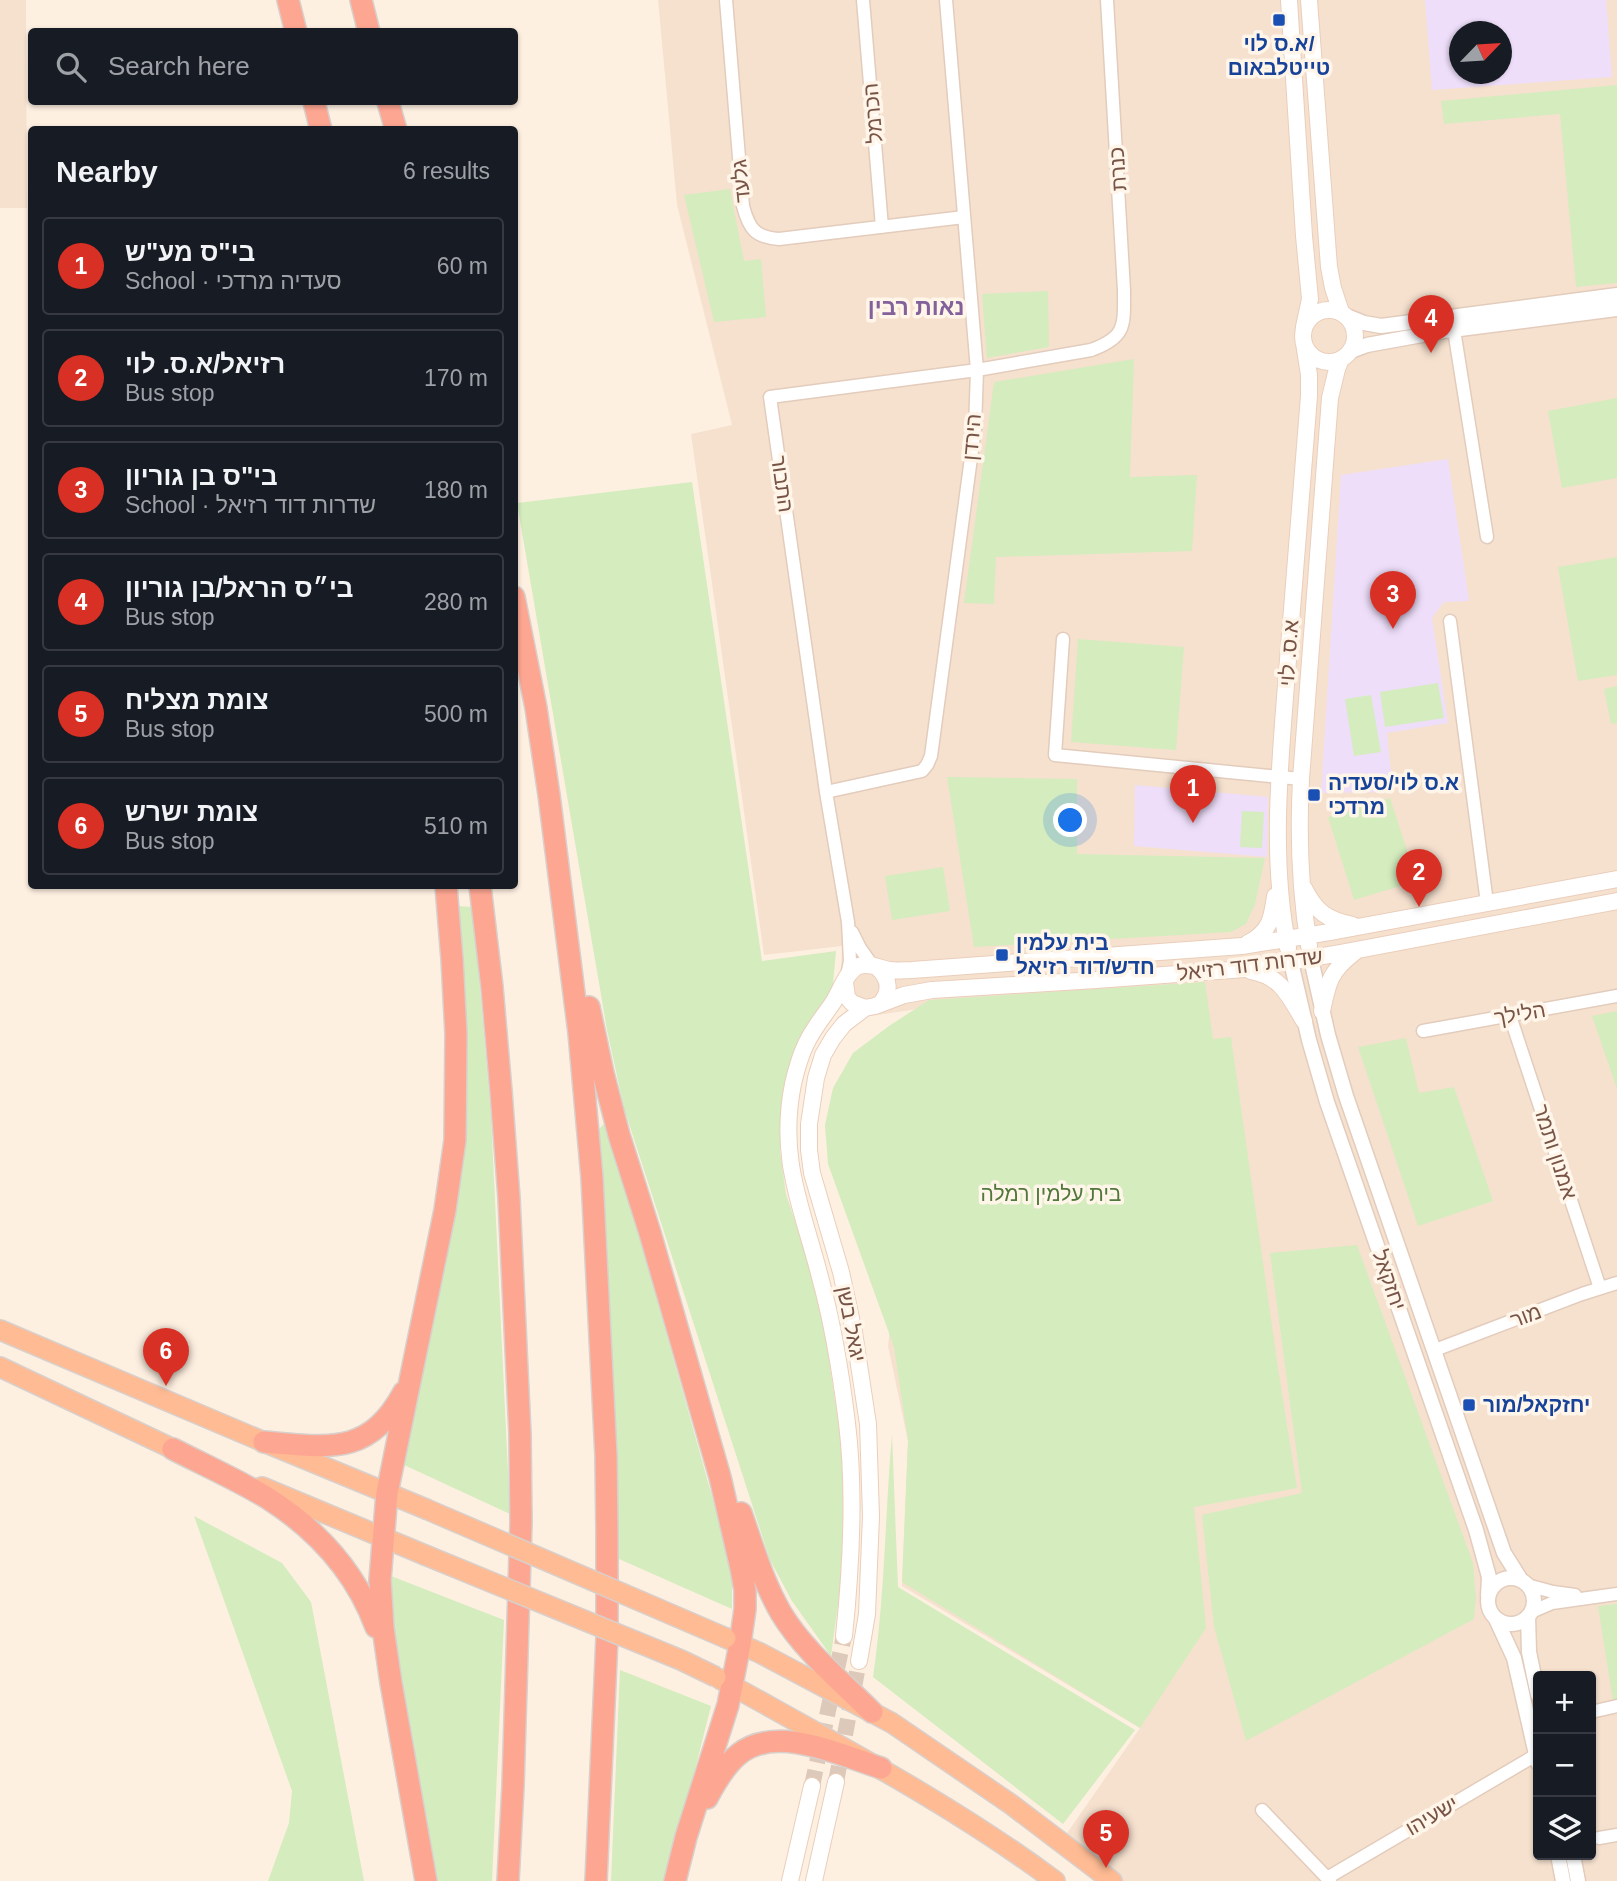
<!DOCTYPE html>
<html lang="en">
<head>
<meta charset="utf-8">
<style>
  :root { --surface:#171b24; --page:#242831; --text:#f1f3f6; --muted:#9ea1a6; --line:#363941; --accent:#d93025 }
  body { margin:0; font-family:Arial,Heebo,sans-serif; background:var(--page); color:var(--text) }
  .controls { position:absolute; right:21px; bottom:21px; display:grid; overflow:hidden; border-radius:7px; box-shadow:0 2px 5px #0004 }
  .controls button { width:63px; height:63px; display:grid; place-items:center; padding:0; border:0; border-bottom:2px solid var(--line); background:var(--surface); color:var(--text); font:35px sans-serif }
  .compass { position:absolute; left:1449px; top:21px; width:63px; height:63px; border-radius:50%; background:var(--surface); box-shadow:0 2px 5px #0004; rotate:65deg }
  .you { position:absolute; left:1071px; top:821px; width:24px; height:24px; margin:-18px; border:5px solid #fff; border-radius:50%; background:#1a73e8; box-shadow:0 0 0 10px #1a73e833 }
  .badge { display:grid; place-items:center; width:46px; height:46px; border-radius:50%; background:var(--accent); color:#fff; font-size:23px; font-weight:700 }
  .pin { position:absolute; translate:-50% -58px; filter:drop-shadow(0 2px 4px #0008) }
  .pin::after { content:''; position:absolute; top:37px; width:24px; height:21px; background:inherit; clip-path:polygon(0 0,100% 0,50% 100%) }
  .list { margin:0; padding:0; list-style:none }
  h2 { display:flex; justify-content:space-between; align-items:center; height:91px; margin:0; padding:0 28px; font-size:30px }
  h2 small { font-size:23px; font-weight:400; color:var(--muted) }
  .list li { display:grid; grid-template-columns:46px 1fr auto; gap:21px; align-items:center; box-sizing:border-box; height:98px; margin:0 14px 14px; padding:0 14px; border:2px solid var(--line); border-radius:7px }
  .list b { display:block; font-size:26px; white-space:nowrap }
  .list p { margin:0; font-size:23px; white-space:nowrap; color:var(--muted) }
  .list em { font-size:23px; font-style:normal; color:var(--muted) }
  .icon { flex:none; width:38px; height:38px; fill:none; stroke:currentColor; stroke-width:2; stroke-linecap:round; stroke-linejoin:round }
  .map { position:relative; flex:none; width:1617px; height:1881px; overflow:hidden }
  .search { position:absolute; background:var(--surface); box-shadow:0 2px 5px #0004; left:28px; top:28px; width:490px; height:77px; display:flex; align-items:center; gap:18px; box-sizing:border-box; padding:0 24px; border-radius:7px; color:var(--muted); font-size:26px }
  .panel { position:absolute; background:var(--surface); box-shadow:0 2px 5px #0004; left:28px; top:126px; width:490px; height:763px; border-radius:7px }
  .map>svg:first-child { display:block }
</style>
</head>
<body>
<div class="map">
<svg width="1617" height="1881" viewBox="0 0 1617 1881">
  <rect width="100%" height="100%" fill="#fef0e1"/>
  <path fill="#f6e1cf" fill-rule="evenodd" d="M 0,0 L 26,0 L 27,208 L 0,208 Z
    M 658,0 L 1617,0 L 1617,1881 L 1121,1881 L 1067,1833 L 1140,1728 L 902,1586 L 908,1441 L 888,1346 L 925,1008 L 870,1016 L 841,985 L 842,946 L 764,955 L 691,434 L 732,425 L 677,205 ZM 1460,32 L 1502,32 L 1502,74 L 1460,74 ZM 1538,1676 L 1591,1676 L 1591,1855 L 1538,1855 Z"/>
  <path fill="#eedefa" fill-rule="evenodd" d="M 1425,0 L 1606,0 L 1612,77 L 1432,90 ZM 1460,32 L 1502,32 L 1502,74 L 1460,74 Z
    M 1448,459 L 1469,601 L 1444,602 L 1432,618 L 1448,723 L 1387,733 L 1393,792 L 1321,793 L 1341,475 Z
    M 1135,785 L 1268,797 L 1267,857 L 1134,846 Z"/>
  <path fill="#d4ecbe" d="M 1617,85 L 1617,283 L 1576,287 L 1560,114 L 1444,124 L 1441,101 Z
    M 730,189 L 744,261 L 761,259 L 766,317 L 714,322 L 684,195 Z
    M 1048,291 L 1049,347 L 987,358 L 982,294 Z
    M 1134,359 L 1130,477 L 1197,475 L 1192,551 L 996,557 L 994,604 L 964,603 L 994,382 Z
    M 1617,398 L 1617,478 L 1562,488 L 1548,411 Z
    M 692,482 L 762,961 L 836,951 L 832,995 L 781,1114 L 780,1151 L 786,1194 L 819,1294 L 841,1440 L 844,1481 L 843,1568 L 831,1656 L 792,1601 L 770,1560 L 624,1108 L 607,1030 L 517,503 Z
    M 1617,557 L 1617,675 L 1578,681 L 1558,567 Z
    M 1078,639 L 1184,647 L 1176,750 L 1071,742 Z
    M 1438,683 L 1444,718 L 1385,727 L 1380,692 Z
    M 1617,686 L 1617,723 L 1611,724 L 1604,689 Z
    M 1371,695 L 1381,752 L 1354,756 L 1345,699 Z
    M 947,777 L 1077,779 L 1077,854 L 1265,858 L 1255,904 L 1246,924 L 1231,932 L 974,947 Z
    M 1390,798 L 1417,881 L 1354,900 L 1328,817 Z
    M 1242,811 L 1264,812 L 1262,848 L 1240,847 Z
    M 943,867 L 950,911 L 892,920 L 885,876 Z
    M 456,906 L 473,907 L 491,1116 L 510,1514 L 404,1465 L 463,1160 L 467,1113 Z
    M 1205,982 L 1213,1039 L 1231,1037 L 1278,1368 L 1297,1488 L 1194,1507 L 1206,1628 L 1140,1728 L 902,1582 L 908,1441 L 894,1347 L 828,1164 L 825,1125 L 833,1088 L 853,1053 L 889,1026 L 929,1000 Z
    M 1617,1011 L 1617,1089 L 1592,1016 Z
    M 1406,1038 L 1419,1093 L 1454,1087 L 1493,1201 L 1418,1226 L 1358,1047 Z
    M 607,1121 L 727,1550 L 732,1583 L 732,1609 L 619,1559 L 595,1133 Z
    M 1357,1245 L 1473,1563 L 1476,1598 L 1474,1619 L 1246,1741 L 1214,1627 L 1202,1515 L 1302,1493 L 1270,1253 Z
    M 892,1434 L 898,1587 L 1135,1730 L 1063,1824 L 873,1677 C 885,1596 885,1515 892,1434 Z
    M 194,1516 L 282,1563 L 311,1602 L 364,1881 L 268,1881 L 289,1823 L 292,1791 Z
    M 391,1576 L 504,1620 L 492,1881 L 433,1881 L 398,1666 L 391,1608 Z
    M 1617,1604 L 1617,1700 L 1613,1701 L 1598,1606 Z
    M 620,1670 L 711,1706 L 667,1881 L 611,1881 Z"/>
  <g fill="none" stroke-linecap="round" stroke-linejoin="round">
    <path stroke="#dcc9ba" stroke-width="16" stroke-dasharray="16 8" stroke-linecap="butt" d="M 836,1782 L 859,1661
      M 812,1786 L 844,1636"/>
    <defs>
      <path id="minor" d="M 726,0 L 743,206 C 749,229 755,237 779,239 L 964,217
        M 863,0 L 882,227
        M 1454,330 L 1487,537
        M 1450,621 L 1487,903
        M 1063,639 L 1055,755 L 1301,779
        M 826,792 L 922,771 L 927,765 L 931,756 L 975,428 L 977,370 L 946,0
        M 852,932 L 860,948 L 872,965
        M 847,976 L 850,961 L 848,922 L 826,792 L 770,397 L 977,370 L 1091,350 C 1127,337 1124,325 1124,290 L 1107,0
        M 1510,1016 L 1600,1288
        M 1423,1031 L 1617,996
        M 1435,1350 L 1582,1294 L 1617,1283
        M 1527,1585 L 1553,1592 L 1575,1595
        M 1531,1612 L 1552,1603 L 1617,1594
        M 1591,1712 L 1617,1706
        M 1262,1810 L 1330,1881
        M 1599,1838 L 1617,1835
        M 1327,1878 L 1536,1755"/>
      <path id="tertiary" d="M 1349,317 L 1364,323 L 1381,326 L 1617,295
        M 1351,351 L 1367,345 L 1444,331 L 1617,309
        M 1311,959 L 1328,1035 L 1346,1096 L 1504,1553 L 1521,1580
        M 1291,962 L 1309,1040 L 1327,1102 L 1476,1530 L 1489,1577 L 1488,1596
        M1488 1601a23 23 0 1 1 46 0a23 23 0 1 1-46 0Z
        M 1528,1616 L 1529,1652 L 1538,1695
        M 1496,1619 L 1514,1658 L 1538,1763
        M 1558,1855 L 1563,1881
        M 1573,1855 L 1578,1881"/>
      <path id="secondary" d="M 1289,0 L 1304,236 L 1310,299 L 1304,327
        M 1309,0 L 1329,267 L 1333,288 L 1341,312
        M1303 336a26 26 0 1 1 52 0a26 26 0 1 1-52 0Z
        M 1304,888 C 1316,912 1327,920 1353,925
        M 1248,943 C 1270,932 1272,918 1275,896
        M 1309,946 C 1300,890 1298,835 1301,779 L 1330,398 L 1337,369 L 1341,359
        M 1288,948 C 1270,857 1280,763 1287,672 C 1294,580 1301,488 1309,396 L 1309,375 L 1304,343
        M 878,968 C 890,979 891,992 880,1004
        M 1251,971 C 1281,976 1289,996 1304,1021
        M 845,983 L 847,997 L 852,1003 L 865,1008 L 875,1006 L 904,995 L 932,990 L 1096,980 L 1245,969 L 1341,953 L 1617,901
        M 1322,1011 C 1328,982 1330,971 1355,952
        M 844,1636 C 851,1569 855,1489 847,1423 C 841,1374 833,1324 820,1277 C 802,1207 778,1159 793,1084 C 796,1071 800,1056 806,1044 C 813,1029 823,1017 832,1004 C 840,993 846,970 859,966 C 870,962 880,969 890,970 C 897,971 904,970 912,970 L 1242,946 L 1336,931 L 1617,879
        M 859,1661 L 867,1614 L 871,1516 L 868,1424 L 854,1332 L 841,1272 L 812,1173 L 809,1150 L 809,1124 L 816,1078 L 823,1055 L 833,1038 L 844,1024 L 865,1008
        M 790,1881 L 812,1786
        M 814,1881 L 836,1782"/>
      <path id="trunk" d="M 0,1330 L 264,1442 L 426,1509
        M 0,1367 L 186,1455
        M 262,1487 L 425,1555
        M 726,1638 L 760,1653 L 892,1723 L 1012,1805 L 1112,1881
        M 720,1679 C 834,1743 950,1803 1055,1881"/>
      <path id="motorway" d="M 288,0 L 296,32
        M 361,0 L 369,32
        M 314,102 L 321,130
        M 388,102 L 396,130
        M 514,597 L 536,708 L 549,795 L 579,1033 L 592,1178 L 606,1456 L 607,1532 L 607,1637 L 596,1881
        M 480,886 L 492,987 L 501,1091 L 509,1198 L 520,1434 L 521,1522 L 513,1786 L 508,1881
        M 589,1007 L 603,1073 L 619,1135 L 650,1233 L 720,1477 L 741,1568 L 745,1590 L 745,1609 L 740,1644 L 728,1705 L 686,1837 L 675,1881
        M 264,1442 C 328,1447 369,1457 404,1392
        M 173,1449 C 204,1465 240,1481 269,1499 C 317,1530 356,1573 376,1627
        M 741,1513 C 753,1547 763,1582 781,1613 C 804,1651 841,1681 872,1712
        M 707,1798 C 715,1783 725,1765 739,1754 C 777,1724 840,1755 881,1768
        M 426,1881 L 391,1683 L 383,1628 L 380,1580 L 387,1493 L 445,1210 L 455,1140 L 456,1034 L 452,959 L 446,886"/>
    </defs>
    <use href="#minor" stroke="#e3ccbc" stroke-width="15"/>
    <use href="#tertiary" stroke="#e3ccbc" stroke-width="17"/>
    <use href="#secondary" stroke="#eacebb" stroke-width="18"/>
    <use href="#trunk" stroke="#d9cfcb" stroke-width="22"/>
    <use href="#motorway" stroke="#d9cfcb" stroke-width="24"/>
    <use href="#minor" stroke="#fff" stroke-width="12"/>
    <use href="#tertiary" stroke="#fff" stroke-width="14"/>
    <use href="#secondary" stroke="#fff" stroke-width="16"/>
    <use href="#trunk" stroke="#febb94" stroke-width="19"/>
    <use href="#motorway" stroke="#fda692" stroke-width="21"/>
    <defs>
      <path id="trunk-bridge" d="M 426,1509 L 726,1638
        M 425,1555 L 681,1660 L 716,1677"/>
    </defs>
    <use href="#trunk-bridge" stroke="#d9cfcb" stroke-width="22" stroke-linecap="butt"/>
    <use href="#trunk-bridge" stroke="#febb94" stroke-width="19"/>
  </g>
  <g fill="#1a4fb4" stroke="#fff5e9" stroke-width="2.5">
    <rect x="1272" y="13" width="14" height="14" rx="3.5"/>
    <rect x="1307" y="788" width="14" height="14" rx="3.5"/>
    <rect x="995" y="948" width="14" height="14" rx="3.5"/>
    <rect x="1462" y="1398" width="14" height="14" rx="3.5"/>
  </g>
  <g text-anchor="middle" stroke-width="7" stroke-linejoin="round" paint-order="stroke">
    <g font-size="21" font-weight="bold" fill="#164399" stroke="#fff5e9" text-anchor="start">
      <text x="1279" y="51" text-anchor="middle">א.ס לוי/<tspan x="1279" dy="24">טייטלבאום</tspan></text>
      <text x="1328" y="790">א.ס לוי/סעדיה<tspan x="1328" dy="24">מרדכי</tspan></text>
      <text x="1016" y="950">בית עלמין<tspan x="1016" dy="24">חדש/דוד רזיאל</tspan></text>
      <text x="1483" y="1412">יחזקאל/מור</text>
    </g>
    <g font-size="21" fill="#775446" stroke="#fff5e9">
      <text transform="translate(873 113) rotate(-95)" y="7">הכרמל</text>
      <text transform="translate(1118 169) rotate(-94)" y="7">כנרת</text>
      <text transform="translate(741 181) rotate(-96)" y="7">גלעד</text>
      <text transform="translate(972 437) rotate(-85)" y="7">הירדן</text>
      <text transform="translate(782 484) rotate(82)" y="7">התבור</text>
      <text transform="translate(1289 653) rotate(-86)" y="7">א.ס. לוי</text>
      <text transform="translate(1250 965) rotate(-7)" y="7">שדרות דוד רזיאל</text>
      <text transform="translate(1520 1014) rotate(-10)" y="7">הלילך</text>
      <text transform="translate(1555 1152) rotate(72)" y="7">אמנון ותמר</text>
      <text transform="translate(1389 1280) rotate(71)" y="7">יחזקאל</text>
      <text transform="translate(1526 1316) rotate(-21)" y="7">מור</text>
      <text transform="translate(851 1324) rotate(79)" y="7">יגאל בשן</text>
      <text transform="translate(1432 1816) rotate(-30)" y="7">ישעיהו</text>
    </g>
    <g font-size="21" fill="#51783b" stroke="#fff5e9">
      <text x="1051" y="1201">בית עלמין רמלה</text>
    </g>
    <g font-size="23" font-weight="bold" fill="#83619b" stroke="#fff5e9">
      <text x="916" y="315">נאות רבין</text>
    </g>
  </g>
</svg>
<div class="controls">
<button>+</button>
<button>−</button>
<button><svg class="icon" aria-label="layers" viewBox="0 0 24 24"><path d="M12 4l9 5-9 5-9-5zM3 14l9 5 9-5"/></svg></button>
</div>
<svg class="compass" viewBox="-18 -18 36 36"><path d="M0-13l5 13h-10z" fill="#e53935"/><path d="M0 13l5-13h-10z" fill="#9ea1a6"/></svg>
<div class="you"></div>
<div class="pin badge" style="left:1193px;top:823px">1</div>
<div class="pin badge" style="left:1419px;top:907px">2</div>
<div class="pin badge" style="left:1393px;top:629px">3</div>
<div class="pin badge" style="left:1431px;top:353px">4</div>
<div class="pin badge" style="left:1106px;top:1868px">5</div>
<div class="pin badge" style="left:166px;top:1386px">6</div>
<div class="search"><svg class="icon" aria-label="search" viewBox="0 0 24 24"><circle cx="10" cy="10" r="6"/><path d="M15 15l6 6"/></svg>Search here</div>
<section class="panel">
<h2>Nearby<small>6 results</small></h2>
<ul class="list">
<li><span class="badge">1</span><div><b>בי&quot;ס מע&quot;ש</b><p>School · סעדיה מרדכי</p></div><em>60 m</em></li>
<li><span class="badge">2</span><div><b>רזיאל/א.ס. לוי</b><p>Bus stop</p></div><em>170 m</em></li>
<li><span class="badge">3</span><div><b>בי&quot;ס בן גוריון</b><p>School · שדרות דוד רזיאל</p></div><em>180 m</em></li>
<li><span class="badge">4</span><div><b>בי״ס הראל/בן גוריון</b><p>Bus stop</p></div><em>280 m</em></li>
<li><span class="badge">5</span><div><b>צומת מצליח</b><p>Bus stop</p></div><em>500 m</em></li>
<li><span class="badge">6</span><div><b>צומת ישרש</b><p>Bus stop</p></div><em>510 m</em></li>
</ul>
</section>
</div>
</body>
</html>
